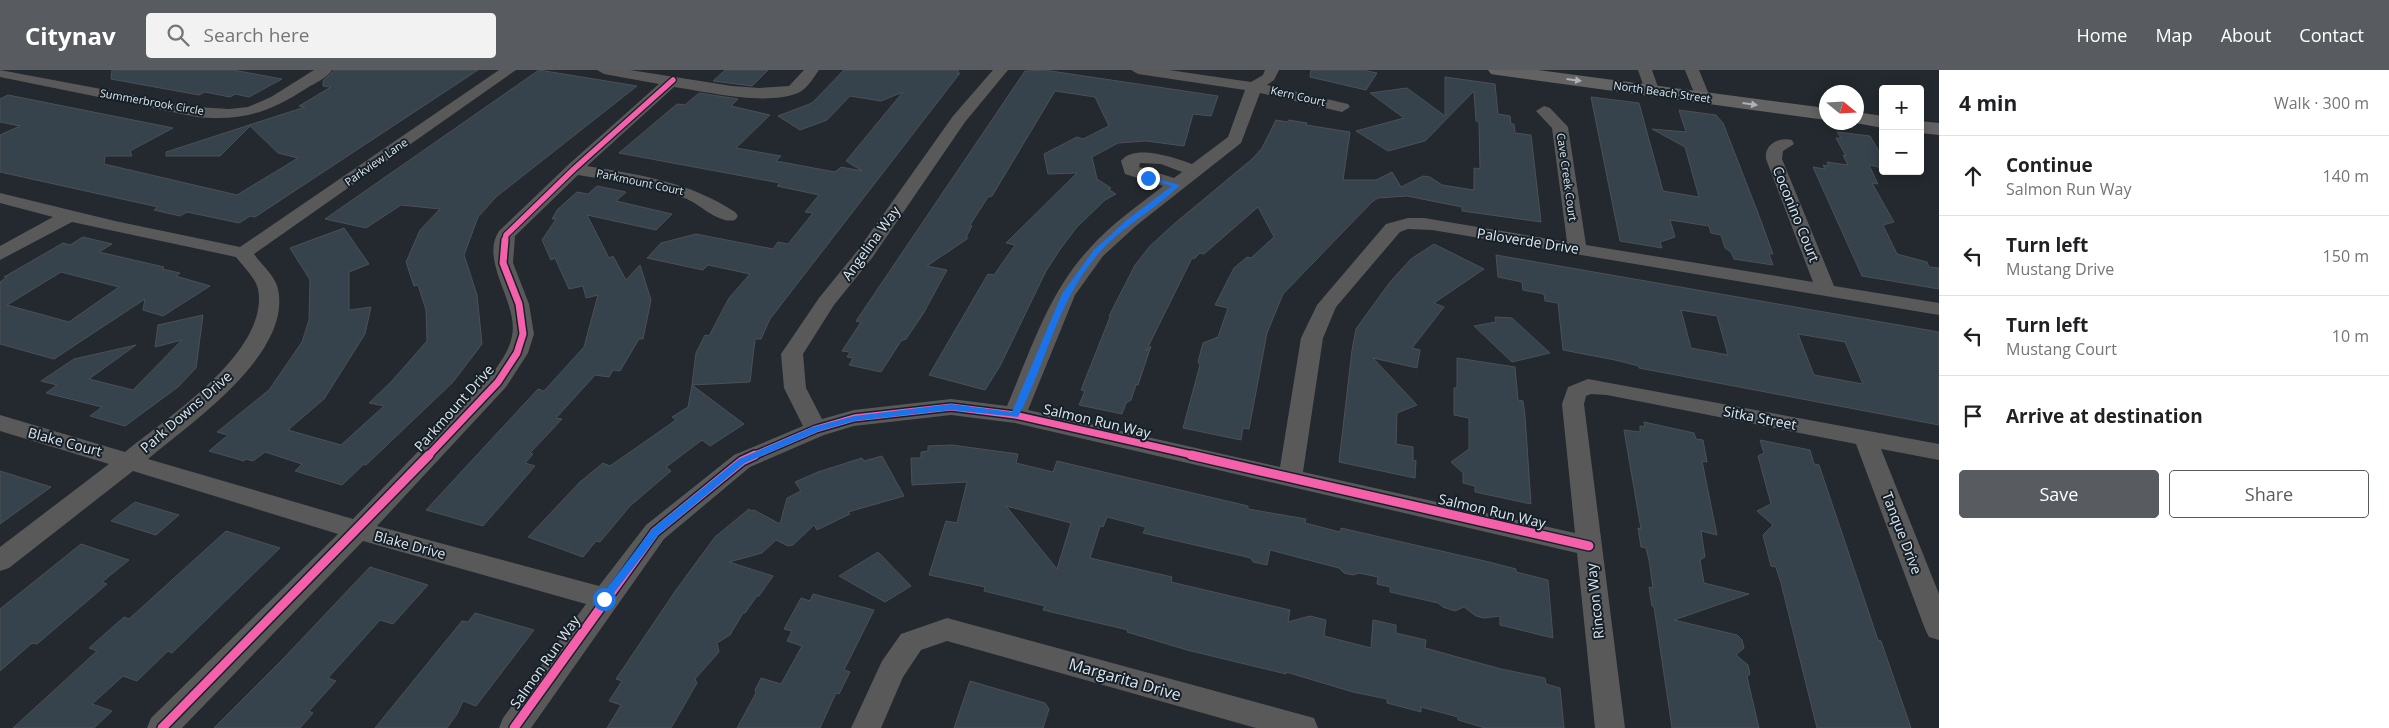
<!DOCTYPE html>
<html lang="en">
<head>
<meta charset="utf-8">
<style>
  :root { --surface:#fff; --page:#f2f2f2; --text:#202124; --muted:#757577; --line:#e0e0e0; --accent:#585c60 }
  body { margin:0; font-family:"Open Sans",sans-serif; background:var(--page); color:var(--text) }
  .controls { position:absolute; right:15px; top:15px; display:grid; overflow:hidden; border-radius:5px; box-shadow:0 2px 12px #0003 }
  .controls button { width:45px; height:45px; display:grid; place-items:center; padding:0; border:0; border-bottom:1px solid var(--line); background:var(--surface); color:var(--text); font:25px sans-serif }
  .compass { position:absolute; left:1819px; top:15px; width:45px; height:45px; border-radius:50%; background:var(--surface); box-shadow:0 2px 12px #0003; rotate:108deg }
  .stop { position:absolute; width:15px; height:15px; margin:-11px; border:4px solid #1a73e8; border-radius:50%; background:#fff }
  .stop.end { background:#1a73e8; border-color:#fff; box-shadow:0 1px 5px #0008 }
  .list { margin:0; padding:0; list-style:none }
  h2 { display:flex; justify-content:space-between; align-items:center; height:65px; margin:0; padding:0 20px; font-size:21px }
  h2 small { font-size:16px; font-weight:400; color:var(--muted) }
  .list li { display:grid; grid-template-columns:32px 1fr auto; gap:15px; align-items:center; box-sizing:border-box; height:80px; padding:0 20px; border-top:1px solid var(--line) }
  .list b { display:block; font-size:19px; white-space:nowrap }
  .list p { margin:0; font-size:16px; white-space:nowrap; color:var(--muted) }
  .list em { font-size:16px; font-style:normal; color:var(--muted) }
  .actions { display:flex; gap:10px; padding:15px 20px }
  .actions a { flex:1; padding:11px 0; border:1px solid var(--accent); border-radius:5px; text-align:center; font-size:18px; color:var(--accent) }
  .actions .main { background:var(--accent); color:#fff }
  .icon { flex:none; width:28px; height:28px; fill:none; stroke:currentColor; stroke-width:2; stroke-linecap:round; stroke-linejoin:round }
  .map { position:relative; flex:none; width:1939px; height:658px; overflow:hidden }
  header { display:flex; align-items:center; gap:30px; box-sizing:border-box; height:70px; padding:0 25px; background:var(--accent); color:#fff }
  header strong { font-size:24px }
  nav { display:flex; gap:28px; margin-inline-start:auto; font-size:18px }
  .search { width:350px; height:45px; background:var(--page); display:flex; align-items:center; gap:12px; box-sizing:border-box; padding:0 18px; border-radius:5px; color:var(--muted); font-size:19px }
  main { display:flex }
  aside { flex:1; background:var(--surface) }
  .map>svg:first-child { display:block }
</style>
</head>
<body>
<header>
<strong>Citynav</strong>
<div class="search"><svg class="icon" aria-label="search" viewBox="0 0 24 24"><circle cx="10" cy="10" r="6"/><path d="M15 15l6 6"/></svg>Search here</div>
<nav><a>Home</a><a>Map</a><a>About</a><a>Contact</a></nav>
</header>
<main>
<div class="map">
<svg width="1939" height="658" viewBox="0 0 1939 658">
  <rect width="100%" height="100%" fill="#23292e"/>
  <path fill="#36434c" stroke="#4b5055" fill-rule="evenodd" d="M 112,0 L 233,0 L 282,9 L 249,27 L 235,24 L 230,27 L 205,22 L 199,25 L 111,9 Z
    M 334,0 L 478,0 L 255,147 L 250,146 L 239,153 L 187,142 L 180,146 L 154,140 L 158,137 L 0,102 L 0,65 L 20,56 L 0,52 L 0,29 L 8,25 L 173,58 L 130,81 L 132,86 L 105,86 L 104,94 L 237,125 L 298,88 L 278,83 L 250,56 L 220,86 L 166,86 L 166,82 L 305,37 L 299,36 L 331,17 L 323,16 L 323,11 Z
    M 539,0 L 637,16 L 496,127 L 478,147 L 464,185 L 477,225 L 482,274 L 453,312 L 366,395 L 364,394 L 342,415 L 295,401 L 302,394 L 265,382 L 253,391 L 246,389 L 244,391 L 209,381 L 228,365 L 217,362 L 269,320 L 302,272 L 309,250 L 310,210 L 290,178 L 344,158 L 369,194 L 349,202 L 349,240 L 371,237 L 365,264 L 324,329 L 288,360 L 341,375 L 384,336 L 369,333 L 391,312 L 427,271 L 426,240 L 418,215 L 414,216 L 406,192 L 420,160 L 440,139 L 401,135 L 366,158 L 325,149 Z
    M 725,0 L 768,0 L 752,16 L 713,11 Z
    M 844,0 L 959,0 L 957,3 L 960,3 L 770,249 L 761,269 L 755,269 L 750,312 L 692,315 L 696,283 L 705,265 L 709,266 L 729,228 L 750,204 L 708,195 L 703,200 L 647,188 L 661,173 L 696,164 L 773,179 L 778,172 L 788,174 L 813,143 L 805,142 L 819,125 L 777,116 L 780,113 L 619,83 L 677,34 L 685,35 L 699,23 L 738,29 L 731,36 L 770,45 L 736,78 L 781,86 L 776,91 L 835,102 L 841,97 L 862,101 L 846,91 L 903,22 L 881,31 L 850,26 L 827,50 L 800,60 L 778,46 L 812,33 Z
    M 1044,0 L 1218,26 L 1211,46 L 1193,44 L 1184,76 L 1146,71 L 1118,73 L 1092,87 L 1097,109 L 1111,118 L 1108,119 L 1116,124 L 1105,130 L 1077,157 L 1061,178 L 1046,201 L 1000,296 L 985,320 L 929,305 L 988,204 L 994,205 L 1015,175 L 1006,173 L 1077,103 L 1048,104 L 1044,84 L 1077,67 L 1083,69 L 1109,56 L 1095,27 L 1055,21 L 992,126 L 988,127 L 970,155 L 972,156 L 967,165 L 967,169 L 927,196 L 947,200 L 923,244 L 906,269 L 901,271 L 881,302 L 849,295 L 853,288 L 847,287 L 850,282 L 842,281 L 861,252 L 856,251 L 1025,1 Z
    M 1311,0 L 1363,0 L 1377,3 L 1366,20 L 1310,7 Z
    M 1445,7 L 1495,14 L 1498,44 L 1510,46 L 1511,54 L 1514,54 L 1515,63 L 1531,65 L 1541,152 L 1462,141 L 1462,137 L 1407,126 L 1378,128 L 1372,132 L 1283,224 L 1267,263 L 1249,359 L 1243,358 L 1241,370 L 1183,358 L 1200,295 L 1198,292 L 1203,273 L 1218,267 L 1228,238 L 1215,235 L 1234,198 L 1247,187 L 1251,188 L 1274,167 L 1258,137 L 1204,184 L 1200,183 L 1194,189 L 1192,188 L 1146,281 L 1151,276 L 1138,315 L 1136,315 L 1131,330 L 1126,333 L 1122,344 L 1079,335 L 1085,321 L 1081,320 L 1110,247 L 1109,246 L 1135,195 L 1150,176 L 1174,154 L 1252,89 L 1262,78 L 1276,50 L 1287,52 L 1289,50 L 1307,53 L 1306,55 L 1350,62 L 1343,110 L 1376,110 L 1392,102 L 1401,117 L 1423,106 L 1430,107 L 1442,115 L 1474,120 L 1474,98 L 1480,99 L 1479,52 L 1476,51 L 1474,21 L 1425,71 L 1388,81 L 1356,61 L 1404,48 L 1370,23 L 1407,18 L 1445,46 Z
    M 1591,27 L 1639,33 L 1663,121 L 1699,127 L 1685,77 L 1652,59 L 1686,62 L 1679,40 L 1716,45 L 1723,53 L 1758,143 L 1773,184 L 1769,184 L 1773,195 L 1734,189 L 1731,182 L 1725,178 L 1721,165 L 1711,163 L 1709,156 L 1670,150 L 1675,167 L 1660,172 L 1662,178 L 1620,171 Z
    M 1837,62 L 1870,66 L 1883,88 L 1883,98 L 1869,95 L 1878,114 L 1872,113 L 1894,152 L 1883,155 L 1897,184 L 1927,192 L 1929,197 L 1939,198 L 1939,219 L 1862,206 L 1813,97 L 1825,99 L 1823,95 L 1829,96 L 1827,92 L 1848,95 L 1843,85 L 1846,86 L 1836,68 L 1841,68 Z
    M 597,116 L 626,122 L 616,131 L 672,144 L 656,160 L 587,145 L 609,188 L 613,186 L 626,210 L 640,195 L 651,230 L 643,269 L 639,269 L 620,301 L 613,300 L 609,307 L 595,305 L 556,348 L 562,349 L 530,383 L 533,384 L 525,393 L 535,396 L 483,456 L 426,440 L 538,319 L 544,321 L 584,277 L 598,225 L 586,228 L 583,216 L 569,219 L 555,188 L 551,190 L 542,170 L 556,149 L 552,149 L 558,139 L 577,122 L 588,124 Z
    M 83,167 L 112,174 L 99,182 L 164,197 L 162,199 L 180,203 L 176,206 L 210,216 L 163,246 L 143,240 L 145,229 L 54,289 L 0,274 L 0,212 L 7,207 L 4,207 L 63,173 L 70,175 ZM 61,202 L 119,217 L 69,252 L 7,235 Z
    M 1434,174 L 1484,199 L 1434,233 L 1444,237 L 1412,278 L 1420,280 L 1417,298 L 1373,288 L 1417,335 L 1397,343 L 1396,374 L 1413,377 L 1413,390 L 1416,391 L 1415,408 L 1339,392 L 1352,280 L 1356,259 L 1390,212 L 1411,189 Z
    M 1496,185 L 1939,262 L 1939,355 L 1639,298 L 1639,296 L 1615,290 L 1563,280 L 1558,233 L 1545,231 L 1544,224 L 1523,220 L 1522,212 L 1498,207 ZM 1681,240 L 1717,246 L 1728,285 L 1691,278 ZM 1798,264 L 1845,272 L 1863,314 L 1814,305 Z
    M 203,245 L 196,298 L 178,317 L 125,356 L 90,346 L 102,337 L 46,323 L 57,315 L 41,311 L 74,289 L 136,275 L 89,309 L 133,320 L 182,270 L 155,277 L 158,255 Z
    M 1495,247 L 1512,248 L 1550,283 L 1512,292 L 1474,256 L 1496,252 Z
    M 1457,288 L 1515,297 L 1518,330 L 1523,331 L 1525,346 L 1531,434 L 1475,422 L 1475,416 L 1463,413 L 1463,403 L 1451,392 L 1469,379 L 1469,348 L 1454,345 L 1454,318 L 1457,318 Z
    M 692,315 L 744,354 L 710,376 L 702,370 L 666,397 L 671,401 L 630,436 L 600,472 L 596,471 L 583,487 L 528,467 L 580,412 L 603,393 L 610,396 L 676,350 L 672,347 L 688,337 Z
    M 1644,352 L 1694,363 L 1696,369 L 1703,370 L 1707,392 L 1702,391 L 1717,465 L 1701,461 L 1705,487 L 1700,490 L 1704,513 L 1749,524 L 1674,550 L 1737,565 L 1742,570 L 1744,578 L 1736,585 L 1748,595 L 1750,604 L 1747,607 L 1759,658 L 1672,658 L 1654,537 L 1652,536 L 1649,517 L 1653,518 L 1649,490 L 1646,478 L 1641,477 L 1638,458 L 1641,459 L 1624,360 L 1640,362 L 1640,356 L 1645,357 Z
    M 1760,370 L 1810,380 L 1814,394 L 1819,395 L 1878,570 L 1881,571 L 1911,658 L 1817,658 L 1781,513 L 1776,497 L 1771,496 L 1763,465 L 1773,455 L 1757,441 L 1771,434 L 1758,386 L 1764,383 Z
    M 952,375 L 1018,384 L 1016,393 L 1053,402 L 1057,391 L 1248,436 L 1248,439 L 1306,449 L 1305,453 L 1340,462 L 1341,458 L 1489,492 L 1516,499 L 1516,502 L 1548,510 L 1553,568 L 1500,555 L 1500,546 L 1484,548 L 1476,546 L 1464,537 L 1455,541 L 1443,537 L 1438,533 L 1390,522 L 1390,517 L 1377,514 L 1378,507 L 1359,503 L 1353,505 L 1344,503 L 1339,498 L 1270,480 L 1267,495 L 1253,492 L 1251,488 L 1143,463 L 1146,457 L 1107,447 L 1103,457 L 1100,456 L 1090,488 L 1172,507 L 1171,512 L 1290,540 L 1288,552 L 1310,546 L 1326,550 L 1324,566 L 1371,578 L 1373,550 L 1396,555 L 1396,563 L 1426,570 L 1425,578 L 1501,599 L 1545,608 L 1546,614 L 1560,618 L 1564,658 L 1485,658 L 1458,650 L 1458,647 L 1421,637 L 1421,642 L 1387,633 L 1387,629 L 1353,622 L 1286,602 L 1286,604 L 1187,580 L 1127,562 L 1128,560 L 1043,540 L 1045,536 L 984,521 L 985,517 L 929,505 L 946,451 L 957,453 L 967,412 L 912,415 L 911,388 L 921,388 L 921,382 L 928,381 L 928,376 ZM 1006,436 L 1071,453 L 1057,499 Z
    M 882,386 L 904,426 L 848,442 L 850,444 L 817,460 L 814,455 L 793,475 L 788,476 L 776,470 L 762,483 L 729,492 L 773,506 L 759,526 L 757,526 L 745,543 L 743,543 L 730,565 L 717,573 L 719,582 L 695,609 L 697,613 L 671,658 L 607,658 L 621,635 L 609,631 L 622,611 L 616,609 L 676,520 L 715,467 L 749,439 L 752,441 L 754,440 L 780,454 L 787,428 L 801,421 L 795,412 L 818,402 L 862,388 L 864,391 Z
    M 0,401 L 51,417 L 0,454 Z
    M 135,432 L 179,445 L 156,465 L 111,451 Z
    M 226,461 L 280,478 L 172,583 L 168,581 L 137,611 L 123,606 L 92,634 L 112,641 L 94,658 L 13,658 L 97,581 L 89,578 L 124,547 L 129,549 Z
    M 81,474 L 129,490 L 102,512 L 107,514 L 85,533 L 37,574 L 32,573 L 0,601 L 0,539 Z
    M 878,482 L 911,516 L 885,532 L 839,506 Z
    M 370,497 L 428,515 L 393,554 L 380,550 L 328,608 L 336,611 L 309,641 L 313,643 L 300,658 L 214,658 L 281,591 Z
    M 813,524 L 874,540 L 844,600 L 850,602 L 839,624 L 836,623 L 820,658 L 737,658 L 756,623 L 755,620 L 761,608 L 781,614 L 802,576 L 787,571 L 792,561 L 784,559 L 801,528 L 810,531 Z
    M 475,543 L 534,560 L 476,636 L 463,631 L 457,644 L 447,658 L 375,658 L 462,551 L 468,552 Z
    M 970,611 L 1045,633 L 1049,639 L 1043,658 L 954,658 Z"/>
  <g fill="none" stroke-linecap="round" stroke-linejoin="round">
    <path fill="#5a595a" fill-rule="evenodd" d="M 0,0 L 197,37 L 229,39 L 248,37 L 271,27 L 314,0 L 332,0 C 327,8 315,13 307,18 C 268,43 243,51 197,47 L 0,7 Z
      M 499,0 L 516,0 L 254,184 C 261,194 276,207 278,219 C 292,284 192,352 148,389 L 353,449 L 490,307 C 499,294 509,282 512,266 C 519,233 479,191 499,161 L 568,95 L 659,14 L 604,4 L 597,0 L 630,0 L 732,16 L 759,18 L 789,16 L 804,0 L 819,0 C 814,7 807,19 798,23 C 765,36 709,22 674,17 L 587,96 C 640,105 690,112 735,142 L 738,146 L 735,150 C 719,154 702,136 687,129 C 653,115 614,111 578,105 L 515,166 L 513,193 L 529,234 L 534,264 L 528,283 L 506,317 L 377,456 L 599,516 L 646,455 L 734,385 L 803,356 L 784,318 L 781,284 L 819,228 L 858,180 L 953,46 L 993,0 L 1008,0 L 965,52 L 872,188 L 834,235 L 803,284 L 806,318 L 822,349 L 854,340 L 951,329 L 1007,336 C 1030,282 1049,221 1090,178 C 1111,154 1138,136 1163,116 L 1125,104 L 1121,91 C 1134,73 1176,88 1192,94 L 1228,67 L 1245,20 L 1138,4 L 1131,0 L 1169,0 L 1251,12 L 1263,5 L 1265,0 L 1279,0 L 1274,10 L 1267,15 L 1348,34 L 1350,37 L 1342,42 L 1260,23 L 1241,73 L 1137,155 L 1103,186 L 1075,225 L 1028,340 L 1280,397 L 1301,268 L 1317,235 L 1386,154 L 1408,148 L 1424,148 L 1567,172 L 1552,58 L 1536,41 L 1544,36 L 1550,38 L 1568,57 L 1586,175 L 1813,212 L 1766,89 C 1764,74 1779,67 1792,70 L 1794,74 L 1783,81 L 1782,89 L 1834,216 L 1939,233 L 1939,245 L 1432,160 L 1408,159 L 1400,162 L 1336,237 L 1323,268 L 1303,402 L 1575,463 L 1562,334 L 1568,317 L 1588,309 L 1939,374 L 1939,390 L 1881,379 L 1939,524 L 1939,570 L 1929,567 L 1925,559 L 1856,374 L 1607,325 L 1591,324 L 1586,326 L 1584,334 L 1625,658 L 1595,658 L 1577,483 L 1015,353 L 951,345 L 854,356 L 824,365 L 750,397 L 664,469 L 531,658 L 499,658 L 503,648 L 586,534 L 363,471 L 182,658 L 147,658 L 151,648 L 338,464 L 133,401 L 9,498 L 0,501 L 0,477 L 109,394 L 0,361 L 0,345 L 125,382 C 168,347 270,281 258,219 C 256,209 243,196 236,187 L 72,152 L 0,190 L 0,176 L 53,147 L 0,133 L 0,123 L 115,151 L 240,177 ZM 1140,93 L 1161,94 L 1182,102 L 1174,108 L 1139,97 Z
      M 1638,0 L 1652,0 L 1659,20 L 1656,23 L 1646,23 Z
      M 1685,0 L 1699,0 L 1710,27 L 1707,30 L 1697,30 Z
      M 947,548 L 1303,645 L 1314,648 L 1318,658 L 1256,658 L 947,571 L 921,580 L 903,607 L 881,658 L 851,658 L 882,591 L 901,564 Z"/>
    <path fill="#646363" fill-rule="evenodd" d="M 1488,0 L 1538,0 L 1826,38 L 1826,50 L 1497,5 L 1491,4 Z
      M 1856,42 L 1883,46 L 1883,58 L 1850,52 L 1856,52 Z
      M 1920,51 L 1939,53 L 1939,65 L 1920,63 Z"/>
    <defs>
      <path id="cycleway-far2" d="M 505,171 L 506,165 L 574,99 L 673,10"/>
      <path id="cycleway-far1" d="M 428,386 L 498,312 L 517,283 L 523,264 L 519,234 L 503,193 L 505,170
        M 753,386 L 816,359 L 854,348 L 951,337 L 1015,345 L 1197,386"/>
      <path id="cycleway" d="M 1191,385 L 1589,476
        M 162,658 L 429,385
        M 514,658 L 655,462 L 742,391 L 755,385"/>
    </defs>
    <use href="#cycleway-far2" stroke="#152029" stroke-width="8"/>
    <use href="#cycleway-far1" stroke="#152029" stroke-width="10"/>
    <use href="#cycleway" stroke="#152029" stroke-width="12"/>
    <use href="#cycleway-far2" stroke="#f560ab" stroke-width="5.5"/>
    <use href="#cycleway-far1" stroke="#f560ab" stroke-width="7"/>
    <use href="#cycleway" stroke="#f560ab" stroke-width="9"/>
  </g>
  <defs><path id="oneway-solid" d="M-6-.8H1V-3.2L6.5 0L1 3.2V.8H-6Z" transform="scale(1.25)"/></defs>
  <g fill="#aeb2b6">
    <use href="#oneway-solid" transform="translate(1574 10) rotate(7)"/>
    <use href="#oneway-solid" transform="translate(1750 34) rotate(8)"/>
  </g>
  <path fill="#1a73e8" d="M 1146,106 L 1180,115 C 1155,140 1121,157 1098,184 C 1056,233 1047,292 1018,347 L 951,340 L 854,351 L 819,361 L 745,393 L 659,464 L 608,531 L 601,531 L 601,526 L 652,459 L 739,389 L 813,357 L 854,346 L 951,334 L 1012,342 L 1062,224 L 1094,180 L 1128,149 L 1172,116 L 1146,109 Z"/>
  <g text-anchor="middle" stroke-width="4" stroke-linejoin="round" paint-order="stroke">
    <g font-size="11" fill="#dfe6ed" stroke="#152029">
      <text transform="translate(1662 22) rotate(8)" y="4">North Beach Street</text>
      <text transform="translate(1298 26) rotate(13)" y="4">Kern Court</text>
      <text transform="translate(152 32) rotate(10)" y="4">Summerbrook Circle</text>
      <text transform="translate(376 92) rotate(-35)" y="4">Parkview Lane</text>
      <text transform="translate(1567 107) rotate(82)" y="4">Cave Creek Court</text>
      <text transform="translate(640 112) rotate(12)" y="4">Parkmount Court</text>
    </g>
    <g font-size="14" fill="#dfe6ed" stroke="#152029">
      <text transform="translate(1796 144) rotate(68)" y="5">Coconino Court</text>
      <text transform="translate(1528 171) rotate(9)" y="5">Paloverde Drive</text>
      <text transform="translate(871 173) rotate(-54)" y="5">Angelina Way</text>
      <text transform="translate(454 338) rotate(-48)" y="5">Parkmount Drive</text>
      <text transform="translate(186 342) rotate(-41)" y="5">Park Downs Drive</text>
      <text transform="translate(1760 348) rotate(11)" y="5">Sitka Street</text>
      <text transform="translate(1097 351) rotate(13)" y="5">Salmon Run Way</text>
      <text transform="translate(65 372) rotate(15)" y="5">Blake Court</text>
      <text transform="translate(1492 441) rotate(13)" y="5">Salmon Run Way</text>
      <text transform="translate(1902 463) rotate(69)" y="5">Tanque Drive</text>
      <text transform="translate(410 475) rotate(15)" y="5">Blake Drive</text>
      <text transform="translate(1595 531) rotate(-96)" y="5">Rincon Way</text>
      <text transform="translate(545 592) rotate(-55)" y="5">Salmon Run Way</text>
    </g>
    <g font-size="16" fill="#dfe6ed" stroke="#152029">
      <text transform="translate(1125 609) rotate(16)" y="6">Margarita Drive</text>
    </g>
  </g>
</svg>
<div class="controls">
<button>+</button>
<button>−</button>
</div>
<svg class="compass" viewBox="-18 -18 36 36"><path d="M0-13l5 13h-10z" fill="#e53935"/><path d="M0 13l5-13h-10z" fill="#757577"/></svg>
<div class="stop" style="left:604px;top:529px"></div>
<div class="stop end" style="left:1148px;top:108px"></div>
</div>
<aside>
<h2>4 min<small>Walk · 300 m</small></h2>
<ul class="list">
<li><svg class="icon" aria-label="ahead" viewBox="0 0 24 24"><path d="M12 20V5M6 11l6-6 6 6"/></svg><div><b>Continue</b><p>Salmon Run Way</p></div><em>140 m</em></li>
<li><svg class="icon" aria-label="left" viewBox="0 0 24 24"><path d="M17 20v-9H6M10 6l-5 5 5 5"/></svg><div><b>Turn left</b><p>Mustang Drive</p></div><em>150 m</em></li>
<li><svg class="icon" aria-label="left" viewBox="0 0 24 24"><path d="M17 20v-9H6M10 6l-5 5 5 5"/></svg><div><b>Turn left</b><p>Mustang Court</p></div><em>10 m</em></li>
<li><svg class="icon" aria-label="arrive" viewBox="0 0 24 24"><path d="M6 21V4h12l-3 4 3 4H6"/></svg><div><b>Arrive at destination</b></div></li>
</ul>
<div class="actions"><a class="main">Save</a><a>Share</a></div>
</aside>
</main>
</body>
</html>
